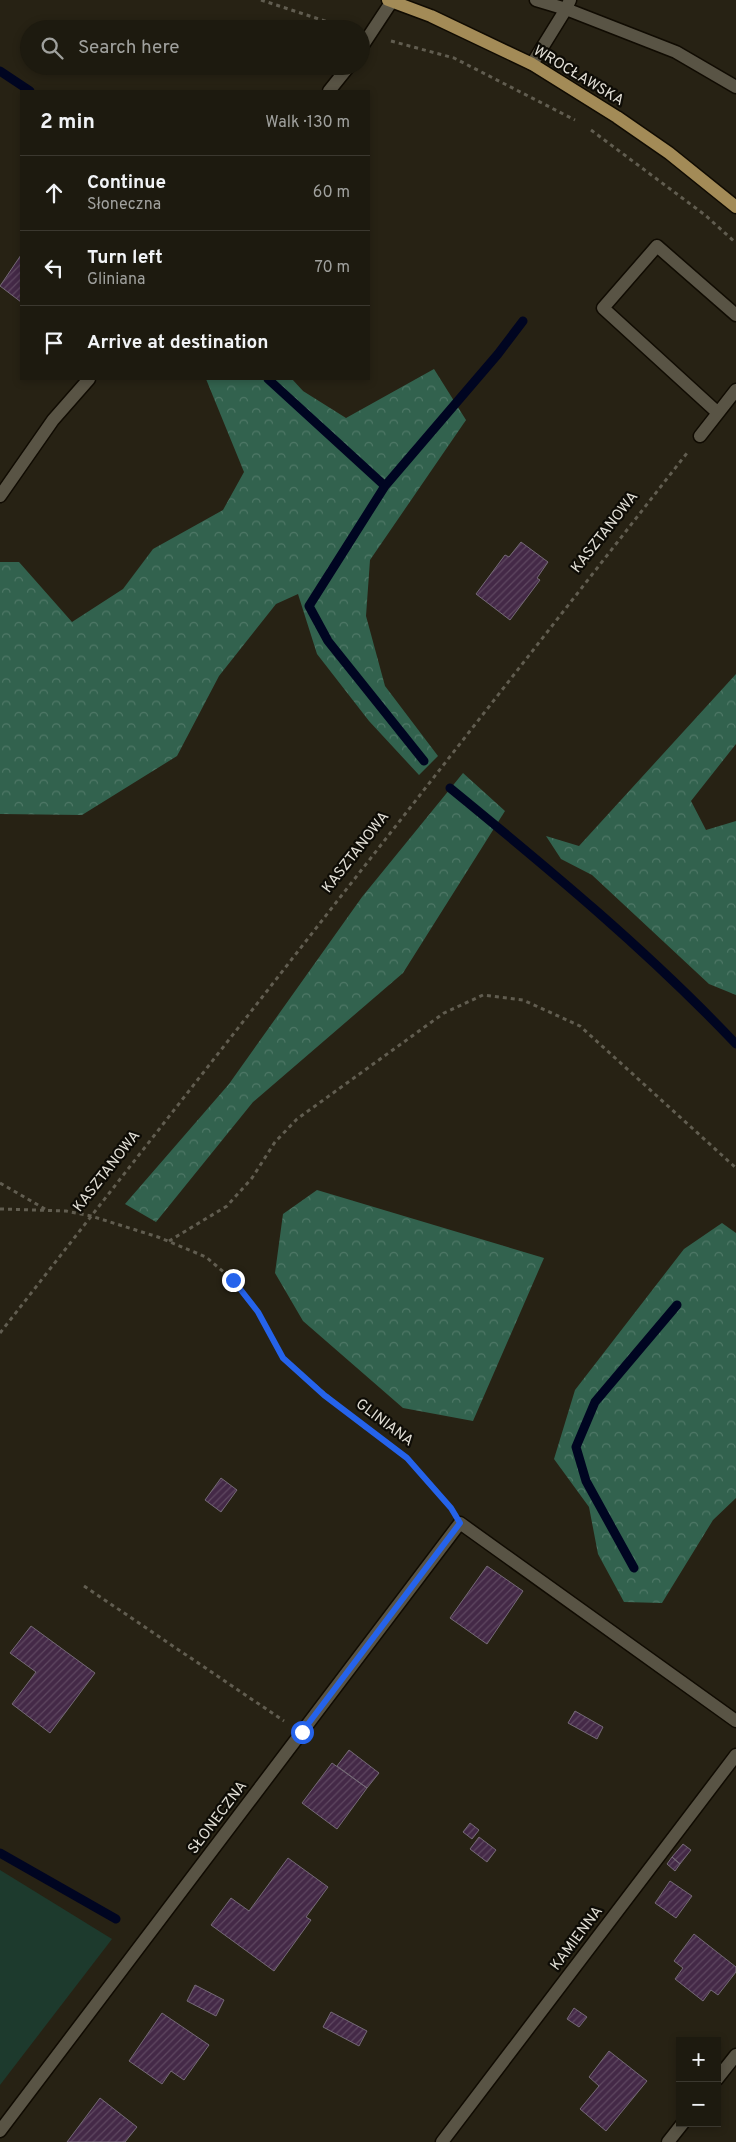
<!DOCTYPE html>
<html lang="en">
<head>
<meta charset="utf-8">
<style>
  :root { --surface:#1d1a0f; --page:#2a271d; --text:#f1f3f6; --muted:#a0a19e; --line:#3b382f }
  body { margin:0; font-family:Overpass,sans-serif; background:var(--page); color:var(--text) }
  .controls { position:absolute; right:15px; bottom:15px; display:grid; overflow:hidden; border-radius:0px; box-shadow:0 2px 8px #0003 }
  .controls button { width:45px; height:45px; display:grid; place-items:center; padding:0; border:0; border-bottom:1px solid var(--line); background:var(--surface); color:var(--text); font:25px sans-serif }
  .stop { position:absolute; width:15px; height:15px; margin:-11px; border:4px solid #2563eb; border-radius:50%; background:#fff }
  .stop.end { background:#2563eb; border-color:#fff; box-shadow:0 1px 5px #0008 }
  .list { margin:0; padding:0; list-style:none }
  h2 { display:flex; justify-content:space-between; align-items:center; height:65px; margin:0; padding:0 20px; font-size:21px }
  h2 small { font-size:16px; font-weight:400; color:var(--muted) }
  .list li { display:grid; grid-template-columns:32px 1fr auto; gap:15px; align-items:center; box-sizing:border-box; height:75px; padding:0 20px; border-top:1px solid var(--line) }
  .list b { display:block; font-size:19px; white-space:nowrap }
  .list p { margin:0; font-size:16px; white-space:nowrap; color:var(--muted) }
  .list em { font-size:16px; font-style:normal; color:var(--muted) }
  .icon { flex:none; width:28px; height:28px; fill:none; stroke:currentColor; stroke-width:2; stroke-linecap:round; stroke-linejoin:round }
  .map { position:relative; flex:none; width:736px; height:2142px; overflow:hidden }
  .search { position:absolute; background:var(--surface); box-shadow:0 2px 8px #0003; left:20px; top:20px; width:350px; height:55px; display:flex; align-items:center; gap:12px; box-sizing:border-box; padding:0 18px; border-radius:28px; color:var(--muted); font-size:19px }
  .panel { position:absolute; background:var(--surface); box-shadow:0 2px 8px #0003; left:20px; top:90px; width:350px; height:290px; border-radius:0px }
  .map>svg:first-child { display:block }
</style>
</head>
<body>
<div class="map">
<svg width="736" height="2142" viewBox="0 0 736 2142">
  <defs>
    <pattern id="forest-crowns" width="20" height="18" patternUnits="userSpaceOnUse" patternTransform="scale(1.25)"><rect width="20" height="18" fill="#32624e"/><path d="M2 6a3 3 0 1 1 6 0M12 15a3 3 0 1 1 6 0" fill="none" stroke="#4f7867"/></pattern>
    <pattern id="building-hatch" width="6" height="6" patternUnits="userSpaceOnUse" patternTransform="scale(1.25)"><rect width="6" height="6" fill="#442947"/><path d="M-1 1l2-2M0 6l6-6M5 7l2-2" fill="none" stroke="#5f4861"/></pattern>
  </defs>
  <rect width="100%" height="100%" fill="#272214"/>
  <path fill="#1d3a2d" d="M 0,1870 L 112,1939 L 0,2085 Z"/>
  <path fill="url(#forest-crowns)" d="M 434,369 L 466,420 L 370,560 L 366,616 L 385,686 L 438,756 L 419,775 L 369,721 L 317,654 L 298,594 L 276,604 L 219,676 L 177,756 L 82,815 L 0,814 L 0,562 L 19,562 L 72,622 L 123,589 L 153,549 L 223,510 L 244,472 L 206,379 L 292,379 L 303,391 L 346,418 Z
    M 736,674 L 736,744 L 691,801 L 706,830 L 736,821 L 736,995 L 709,984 L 592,875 L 561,859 L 546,836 L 579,846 Z
    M 463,773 L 505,811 L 403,973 L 253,1102 L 156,1222 L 125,1204 L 229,1084 L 362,897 Z
    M 317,1190 L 544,1258 L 473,1421 L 403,1408 L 303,1321 L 275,1273 L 283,1214 Z
    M 722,1223 L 736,1233 L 736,1498 L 713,1520 L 662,1603 L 624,1602 L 598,1554 L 589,1507 L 554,1459 L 575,1390 L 684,1249 Z"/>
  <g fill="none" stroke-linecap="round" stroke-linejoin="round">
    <path stroke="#000521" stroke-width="9" d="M 0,71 L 30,91
      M 268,379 L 385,486
      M 424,761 L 328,641 L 309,606 L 385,486 L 498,354 L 523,321
      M 450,788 C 549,869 648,951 736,1044
      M 634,1568 L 586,1481 L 576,1447 L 595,1402 L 677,1305
      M 0,1853 L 116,1919"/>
  </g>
  <path fill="url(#building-hatch)" stroke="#756a77" d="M 21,255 L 21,302 L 0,286 Z
    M 521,542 L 548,562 L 537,578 L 540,580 L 510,620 L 476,594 L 505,555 L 509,557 Z
    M 221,1478 L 237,1490 L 221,1512 L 205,1500 Z
    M 487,1566 L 523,1591 L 487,1644 L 450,1618 Z
    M 31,1626 L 95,1673 L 50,1733 L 12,1704 L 36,1672 L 10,1653 Z
    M 575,1711 L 603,1727 L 597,1739 L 568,1723 Z
    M 349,1750 L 379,1773 L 367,1788 L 337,1766 Z
    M 332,1763 L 367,1788 L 337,1829 L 302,1803 Z
    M 470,1823 L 479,1830 L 472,1839 L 463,1832 Z
    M 479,1837 L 496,1850 L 487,1862 L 470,1849 Z
    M 683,1844 L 691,1850 L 680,1864 L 672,1857 Z
    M 672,1857 L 680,1864 L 675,1871 L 667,1864 Z
    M 288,1858 L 328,1887 L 306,1917 L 311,1920 L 274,1971 L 211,1925 L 231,1898 L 249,1911 Z
    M 670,1881 L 692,1896 L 676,1918 L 655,1903 Z
    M 694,1934 L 736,1967 L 736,1972 L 718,1995 L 711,1990 L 703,2001 L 675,1979 L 683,1968 L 674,1961 Z
    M 195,1985 L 224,2000 L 216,2016 L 187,2001 Z
    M 574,2008 L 587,2017 L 579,2027 L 567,2019 Z
    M 331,2012 L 367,2031 L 359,2046 L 323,2027 Z
    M 162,2013 L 209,2045 L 184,2080 L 171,2071 L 162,2084 L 129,2061 Z
    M 609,2051 L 647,2081 L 606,2131 L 580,2109 L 599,2086 L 589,2077 Z
    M 100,2098 L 137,2127 L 125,2142 L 67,2142 Z"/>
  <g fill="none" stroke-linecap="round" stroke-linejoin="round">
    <defs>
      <path id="minor" d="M 570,0 L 566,9 L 676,52 L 736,87
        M 361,48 L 392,1
        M 532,64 L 566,9 L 536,0
        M 329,91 L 349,66
        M 718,413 L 603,308 L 657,246 L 736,315
        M 700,436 L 736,390
        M 0,496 L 53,420 L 89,379
        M 717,2079 L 736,2055
        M 0,2131 L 460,1523 L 736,1721
        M 442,2142 L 736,1755
        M 668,2142 L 683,2123"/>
      <path id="major" d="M 388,0 L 431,16 L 532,64 L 617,117 L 669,153 L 736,207"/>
    </defs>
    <use href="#minor" stroke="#100b02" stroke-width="15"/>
    <use href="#major" stroke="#100b02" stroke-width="15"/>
    <path stroke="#615d50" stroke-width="3" stroke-dasharray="4 4" stroke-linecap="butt" d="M 261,0 L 349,29
      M 391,41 L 454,58 L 575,120
      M 591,130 L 705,215 L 736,243
      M 0,1183 L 45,1209
      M 0,1209 L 66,1211 L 91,1216 L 158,1237 L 206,1257 L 233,1280 L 258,1312 L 283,1358 L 364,1427 L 407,1458 L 448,1505
      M 169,1241 L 227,1206 L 252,1178 L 275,1142 L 297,1119 L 444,1013 L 483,995 L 523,1000 L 580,1026 L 736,1168
      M 0,1333 L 687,453
      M 84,1586 L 284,1721"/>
    <use href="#minor" stroke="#595445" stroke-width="12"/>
    <use href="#major" stroke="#a38b57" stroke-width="12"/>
  </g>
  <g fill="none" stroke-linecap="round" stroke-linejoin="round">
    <path stroke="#2563eb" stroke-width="6" d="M 233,1280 L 258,1312 L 283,1358 L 324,1395 L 407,1458 L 451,1508 L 460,1523 L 302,1732"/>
  </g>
  <g text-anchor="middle" stroke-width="4.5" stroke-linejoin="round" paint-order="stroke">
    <g font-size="15" fill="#e2dfd6" stroke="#0e0c06">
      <text transform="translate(579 75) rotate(31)" y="5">WROCŁAWSKA</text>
      <text transform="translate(604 532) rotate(-52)" y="5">KASZTANOWA</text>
      <text transform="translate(355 852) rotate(-52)" y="5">KASZTANOWA</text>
      <text transform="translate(106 1171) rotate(-52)" y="5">KASZTANOWA</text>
      <text transform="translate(385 1422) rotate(37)" y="5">GLINIANA</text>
      <text transform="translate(217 1817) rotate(-53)" y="5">SŁONECZNA</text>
      <text transform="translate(576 1938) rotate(-53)" y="5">KAMIENNA</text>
    </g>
  </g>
</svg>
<div class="controls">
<button>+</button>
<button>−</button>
</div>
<div class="stop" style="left:302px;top:1732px"></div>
<div class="stop end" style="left:233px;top:1280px"></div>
<div class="search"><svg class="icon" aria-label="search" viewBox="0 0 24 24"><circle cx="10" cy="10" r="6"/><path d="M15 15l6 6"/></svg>Search here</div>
<section class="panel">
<h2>2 min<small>Walk · 130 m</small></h2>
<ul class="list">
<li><svg class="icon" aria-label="ahead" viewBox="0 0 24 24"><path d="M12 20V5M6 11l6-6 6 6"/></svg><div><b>Continue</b><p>Słoneczna</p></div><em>60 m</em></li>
<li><svg class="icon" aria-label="left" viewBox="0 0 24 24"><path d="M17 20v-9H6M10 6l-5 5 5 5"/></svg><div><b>Turn left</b><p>Gliniana</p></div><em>70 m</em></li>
<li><svg class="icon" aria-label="arrive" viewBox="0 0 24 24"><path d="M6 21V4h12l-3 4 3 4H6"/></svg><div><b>Arrive at destination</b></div></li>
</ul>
</section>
</div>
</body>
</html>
